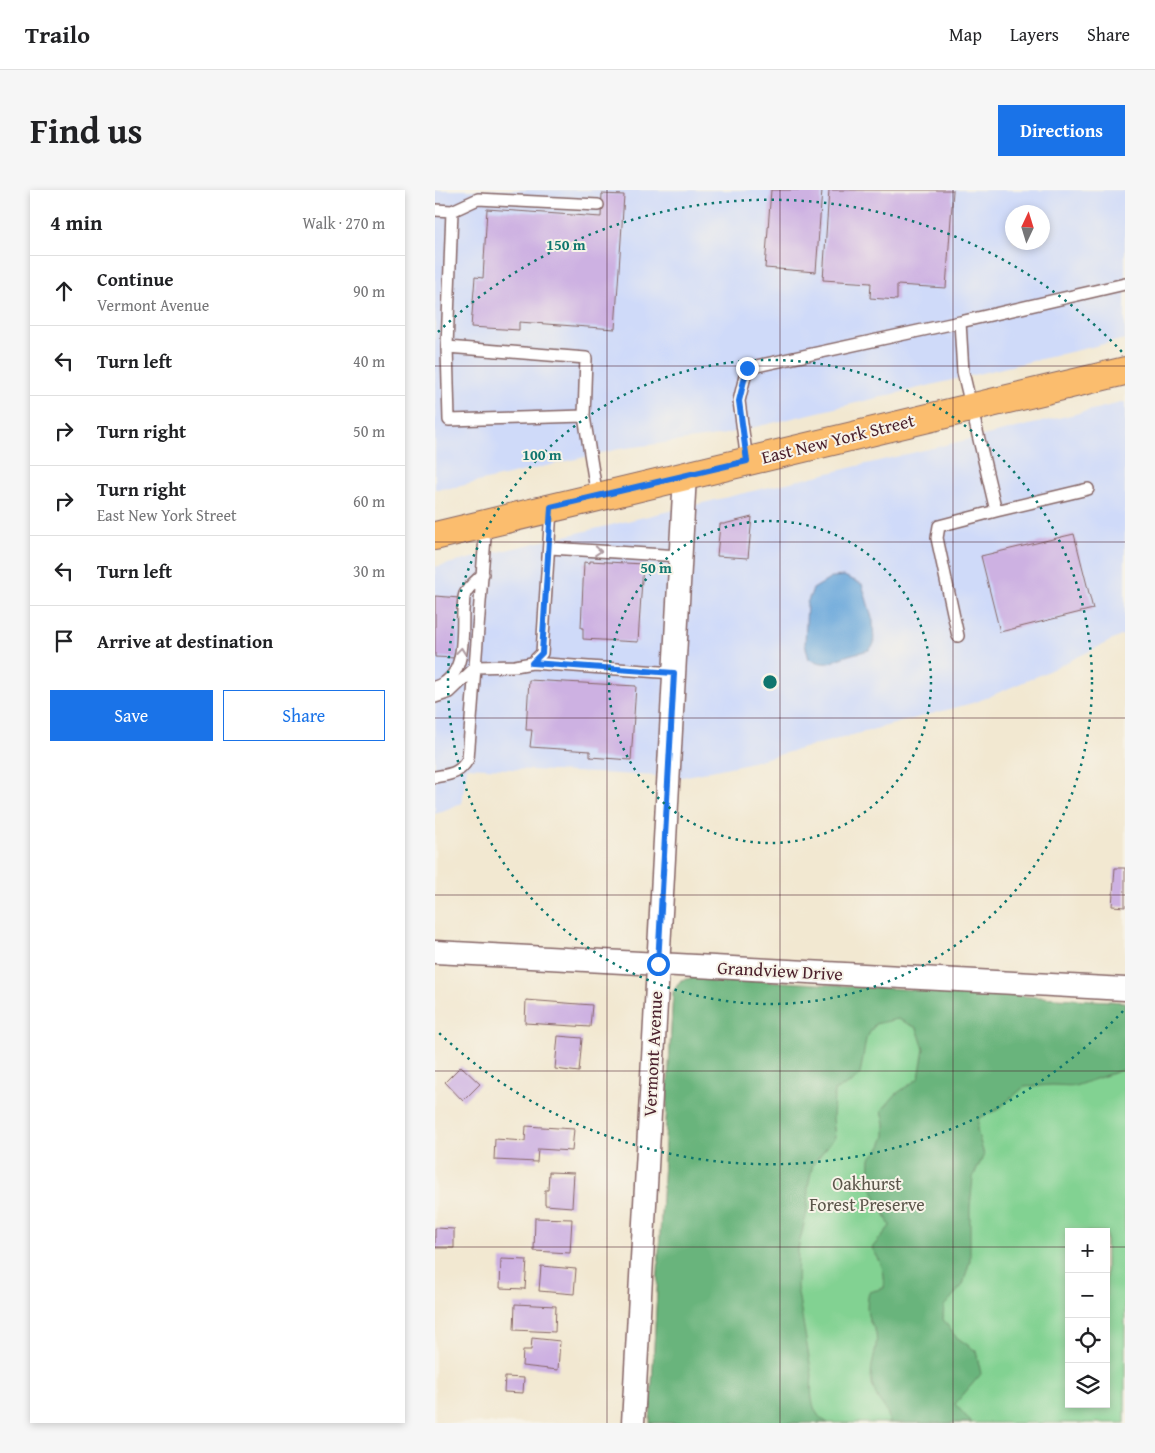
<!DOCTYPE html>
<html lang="en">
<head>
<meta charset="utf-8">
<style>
  :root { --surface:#fff; --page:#f6f6f6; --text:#202124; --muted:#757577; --line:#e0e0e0; --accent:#1a73e8 }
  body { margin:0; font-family:"Gentium Book Plus",serif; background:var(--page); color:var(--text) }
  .controls { position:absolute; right:15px; bottom:15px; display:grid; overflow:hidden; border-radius:0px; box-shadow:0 2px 8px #0003 }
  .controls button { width:45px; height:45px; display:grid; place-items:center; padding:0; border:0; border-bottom:1px solid var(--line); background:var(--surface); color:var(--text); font:25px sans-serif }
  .compass { position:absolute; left:570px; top:15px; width:45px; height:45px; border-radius:50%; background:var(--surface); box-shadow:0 2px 8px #0003; rotate:4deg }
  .stop { position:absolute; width:15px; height:15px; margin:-11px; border:4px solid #1a73e8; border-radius:50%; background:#fff }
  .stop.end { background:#1a73e8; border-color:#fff; box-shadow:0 1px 5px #0008 }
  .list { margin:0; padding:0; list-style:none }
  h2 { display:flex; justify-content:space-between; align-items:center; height:65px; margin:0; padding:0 20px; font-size:21px }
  h2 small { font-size:16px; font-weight:400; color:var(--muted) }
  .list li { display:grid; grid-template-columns:32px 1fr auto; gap:15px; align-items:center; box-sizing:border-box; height:70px; padding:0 20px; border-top:1px solid var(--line) }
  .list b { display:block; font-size:19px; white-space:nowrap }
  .list p { margin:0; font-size:16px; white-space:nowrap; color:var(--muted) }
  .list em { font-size:16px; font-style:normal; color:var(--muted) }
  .actions { display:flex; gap:10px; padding:15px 20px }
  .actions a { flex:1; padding:11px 0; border:1px solid var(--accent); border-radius:0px; text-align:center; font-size:18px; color:var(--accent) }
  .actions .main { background:var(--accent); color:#fff }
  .icon { flex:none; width:28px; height:28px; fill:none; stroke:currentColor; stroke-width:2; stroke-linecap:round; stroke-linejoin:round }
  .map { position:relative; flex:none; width:690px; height:1233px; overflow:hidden; border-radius:0px }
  header { display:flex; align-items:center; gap:30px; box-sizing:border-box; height:70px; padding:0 25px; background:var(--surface); border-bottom:1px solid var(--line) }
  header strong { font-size:24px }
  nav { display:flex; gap:28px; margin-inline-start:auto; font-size:18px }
  .intro { display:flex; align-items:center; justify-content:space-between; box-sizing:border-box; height:120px; padding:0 30px }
  h1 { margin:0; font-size:35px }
  .button { padding:12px 22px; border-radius:0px; background:var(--accent); color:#fff; font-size:18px; font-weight:700 }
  main { display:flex; gap:30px; padding:0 30px }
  aside { flex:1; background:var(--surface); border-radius:0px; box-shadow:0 2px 8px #0003 }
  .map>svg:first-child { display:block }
</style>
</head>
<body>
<header>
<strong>Trailo</strong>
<nav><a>Map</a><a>Layers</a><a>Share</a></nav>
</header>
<div class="intro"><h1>Find us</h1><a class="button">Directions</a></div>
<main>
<aside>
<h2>4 min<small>Walk · 270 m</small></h2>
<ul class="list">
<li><svg class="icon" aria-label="ahead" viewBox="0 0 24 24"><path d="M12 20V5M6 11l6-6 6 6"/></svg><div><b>Continue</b><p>Vermont Avenue</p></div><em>90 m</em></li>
<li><svg class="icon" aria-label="left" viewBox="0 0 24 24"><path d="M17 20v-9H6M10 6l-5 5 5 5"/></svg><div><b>Turn left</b></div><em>40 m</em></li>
<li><svg class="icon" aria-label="right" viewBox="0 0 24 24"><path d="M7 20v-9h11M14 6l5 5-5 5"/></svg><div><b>Turn right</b></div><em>50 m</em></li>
<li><svg class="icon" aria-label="right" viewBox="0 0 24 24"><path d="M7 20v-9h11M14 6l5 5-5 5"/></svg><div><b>Turn right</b><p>East New York Street</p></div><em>60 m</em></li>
<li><svg class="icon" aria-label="left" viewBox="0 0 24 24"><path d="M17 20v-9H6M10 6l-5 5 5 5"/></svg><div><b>Turn left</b></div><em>30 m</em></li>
<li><svg class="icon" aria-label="arrive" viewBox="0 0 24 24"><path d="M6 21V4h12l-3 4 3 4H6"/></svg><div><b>Arrive at destination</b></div></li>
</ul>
<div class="actions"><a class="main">Save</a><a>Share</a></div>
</aside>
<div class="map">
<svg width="690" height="1233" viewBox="0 0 690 1233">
  <rect width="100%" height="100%" fill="#f7f3e8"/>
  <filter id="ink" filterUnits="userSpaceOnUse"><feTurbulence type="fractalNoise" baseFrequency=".02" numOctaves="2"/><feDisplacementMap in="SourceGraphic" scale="10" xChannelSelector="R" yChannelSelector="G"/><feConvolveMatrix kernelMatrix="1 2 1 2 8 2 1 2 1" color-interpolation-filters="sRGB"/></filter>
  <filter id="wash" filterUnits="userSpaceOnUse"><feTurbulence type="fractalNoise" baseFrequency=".0096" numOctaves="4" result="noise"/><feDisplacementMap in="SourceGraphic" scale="20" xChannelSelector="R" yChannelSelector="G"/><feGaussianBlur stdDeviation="1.12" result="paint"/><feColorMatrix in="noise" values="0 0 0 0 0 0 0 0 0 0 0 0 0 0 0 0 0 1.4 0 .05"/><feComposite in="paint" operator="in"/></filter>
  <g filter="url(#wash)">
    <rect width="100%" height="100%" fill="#f2e8d1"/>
    <path fill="#cfdaf9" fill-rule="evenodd" d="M 0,0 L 690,0 L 690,149 L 282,246 L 184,259 L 17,298 L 0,299 ZM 578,22 L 608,22 L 608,52 L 578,52 Z
      M 690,212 L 690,444 L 605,485 L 541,512 L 309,574 L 247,587 L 32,577 L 27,613 L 0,624 L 0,377 Z"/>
    <path fill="#82d292" stroke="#66785e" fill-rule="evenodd" d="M 246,790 L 690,812 L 690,1233 L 215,1233 L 238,802 ZM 634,1042 L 671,1042 L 671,1214 L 634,1214 Z"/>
    <path fill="#69b47c" stroke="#5a6a54" d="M 263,787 L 690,812 L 690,879 L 640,896 L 617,895 L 589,897 L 562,920 L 544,928 L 542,940 L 549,965 L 538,987 L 535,1017 L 535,1070 L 528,1095 L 509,1116 L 508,1129 L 520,1146 L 541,1161 L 546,1184 L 520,1214 L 537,1233 L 454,1233 C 455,1221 446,1215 441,1205 C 440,1202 438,1197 437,1194 C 433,1176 444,1159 441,1143 C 440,1138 435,1134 434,1129 C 431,1120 432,1111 434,1102 L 449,1098 C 450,1080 447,1074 437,1058 L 455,1036 L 445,1014 L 434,994 L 435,969 L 446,956 L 450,946 L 450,934 L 447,920 L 461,904 L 484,888 L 489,859 L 482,838 L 463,829 L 440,834 L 431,849 L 425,885 L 417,892 L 399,901 L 398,929 L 400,947 L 378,974 L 373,996 L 372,1022 L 363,1059 L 362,1097 L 377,1185 C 376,1198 375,1214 383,1225 C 385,1228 390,1231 393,1233 L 215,1233 L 238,802 L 246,790 Z"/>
    <path fill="#69a7db" stroke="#5a6383" d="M 409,386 L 427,394 L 438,431 L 439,454 L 434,460 C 428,462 420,463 414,465 C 394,471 397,478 374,469 L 370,454 L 372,413 L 378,399 L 398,387 Z"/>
    <g id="blocks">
      <path fill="#cdb1e2" d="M 336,0 L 387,0 L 381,82 L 330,78 Z
        M 394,0 L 518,0 L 511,98 L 462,95 L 462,110 L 435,108 L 436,93 L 388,90 Z
        M 167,4 L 189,5 L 180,139 L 84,132 L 84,140 L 36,137 L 40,87 L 48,88 L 52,19 L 166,27 Z
        M 317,327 L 313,368 L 282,366 L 285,334 L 289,334 Z
        M 639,344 L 658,419 L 565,442 L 546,366 Z
        M 155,371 L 208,374 L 203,452 L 148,449 L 148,438 L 146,438 L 149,372 L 155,373 Z
        M 0,406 L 24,408 L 21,468 L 0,467 Z
        M 94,490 L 201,496 L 196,570 L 155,567 L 155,561 L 95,557 L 97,540 L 91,540 Z
        M 680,678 L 690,678 L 690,717 L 677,716 Z
        M 91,810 L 157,815 L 155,837 L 90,833 Z
        M 123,846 L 147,848 L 144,882 L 120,879 Z
        M 26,876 L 45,894 L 28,911 L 10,892 Z
        M 91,936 L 139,939 L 137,961 L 103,959 L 102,972 L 59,970 L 60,949 L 90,951 Z
        M 114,982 L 139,983 L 137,1017 L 110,1015 L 110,1000 L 113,1000 Z
        M 100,1028 L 137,1029 L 135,1063 L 99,1061 Z
        M 0,1038 L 19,1039 L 19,1058 L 0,1058 Z
        M 66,1069 L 92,1070 L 90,1099 L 65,1098 Z
        M 106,1076 L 141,1079 L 139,1104 L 104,1101 Z
        M 80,1114 L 121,1116 L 120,1142 L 79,1140 Z
        M 97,1148 L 125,1151 L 123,1180 L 87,1176 L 88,1160 L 96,1160 Z
        M 70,1187 L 89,1188 L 88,1203 L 69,1202 Z"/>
    </g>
  </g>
  <g filter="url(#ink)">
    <use href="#blocks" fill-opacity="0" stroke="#856565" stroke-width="1"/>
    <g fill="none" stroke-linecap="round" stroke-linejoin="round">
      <defs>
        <path id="lane" d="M 0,20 L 17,21 L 12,157 L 14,230 L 149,226
          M 17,21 L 43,9 L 163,15
          M 525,132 L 690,94
          M 12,157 L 151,168 L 149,226 L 162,307
          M 312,271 L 304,211 L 312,178 L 525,132 L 528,182 L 561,321 L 653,299
          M 115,358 L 245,366
          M 523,446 L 502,348 L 504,336 L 561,321
          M 97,473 L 239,483
          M 0,497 C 32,488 27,447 28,420 C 29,415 28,408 30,404 C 32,398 43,389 48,384
          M 0,507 L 15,502 L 41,477 L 80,476 L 97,473 L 107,463 L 116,319
          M 0,587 C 16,584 24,584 33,569 L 51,334"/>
        <path id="street" d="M 0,762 L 690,799
          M 198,1233 L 250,285"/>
        <path id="primary" d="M 0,346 L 690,181"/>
      </defs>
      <use href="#lane" stroke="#856565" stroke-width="14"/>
      <use href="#street" stroke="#856565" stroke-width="25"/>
      <use href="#primary" stroke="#856565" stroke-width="30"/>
      <use href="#lane" stroke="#fff" stroke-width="11"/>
      <use href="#street" stroke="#fff" stroke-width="22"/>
      <use href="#primary" stroke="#fbbd6e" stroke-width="28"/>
    </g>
    <defs><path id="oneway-chevron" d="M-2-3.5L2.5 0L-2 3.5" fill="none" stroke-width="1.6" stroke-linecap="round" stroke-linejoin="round" transform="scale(1.25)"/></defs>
    <g stroke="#ae9aa0">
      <use href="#oneway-chevron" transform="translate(163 361) rotate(4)"/>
      <use href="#oneway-chevron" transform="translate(26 461) rotate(-84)"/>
    </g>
  </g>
  <g fill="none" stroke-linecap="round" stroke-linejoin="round" filter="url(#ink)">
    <path stroke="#1a73e8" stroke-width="6" d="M 223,774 L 239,483 L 97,473 L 107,463 L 116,317 L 312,271 L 304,211 L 312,178"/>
  </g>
  <path fill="none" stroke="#4a1f2b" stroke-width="1" stroke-opacity="0.55" d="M 172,0 L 172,1233M 345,0 L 345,1233M 518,0 L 518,1233M 0,176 L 690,176M 0,352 L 690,352M 0,528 L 690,528M 0,705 L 690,705M 0,881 L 690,881M 0,1057 L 634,1057M 671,1057 L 690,1057"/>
  <g fill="none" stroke="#0f766e" stroke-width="2.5" stroke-dasharray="2.5 5">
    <circle cx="335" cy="492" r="161"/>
    <circle cx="335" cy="492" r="322"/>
    <path d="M688 821A483 483 0 0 1 3 842M3 142A483 483 0 0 1 688 163"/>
  </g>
  <g text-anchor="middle" stroke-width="4" stroke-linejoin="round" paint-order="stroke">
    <g font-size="18" fill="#4a1f2b" stroke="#f7f3e8">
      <text transform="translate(403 249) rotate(-14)" y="6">East New York Street</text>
      <text transform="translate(345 781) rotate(3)" y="6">Grandview Drive</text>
      <text transform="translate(218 864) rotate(-87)" y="6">Vermont Avenue</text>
    </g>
    <g font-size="18" fill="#5b554a" stroke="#f7f3e8">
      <text x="432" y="1000">Oakhurst<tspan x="432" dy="21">Forest Preserve</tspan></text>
    </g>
  </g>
  <circle cx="335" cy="492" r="8" fill="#0f766e" stroke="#f7f3e8" stroke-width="2.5"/>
  <g font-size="15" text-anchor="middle" font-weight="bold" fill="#0f766e" stroke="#f7f3e8" stroke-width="4" stroke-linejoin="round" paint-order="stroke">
    <text x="131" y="60">150 m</text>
    <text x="107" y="270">100 m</text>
    <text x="221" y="383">50 m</text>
  </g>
</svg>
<div class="controls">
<button>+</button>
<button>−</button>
<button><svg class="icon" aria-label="locate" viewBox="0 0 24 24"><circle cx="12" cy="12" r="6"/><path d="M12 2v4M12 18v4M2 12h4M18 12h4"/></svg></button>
<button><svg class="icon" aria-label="layers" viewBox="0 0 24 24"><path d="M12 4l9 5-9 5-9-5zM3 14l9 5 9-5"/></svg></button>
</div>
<svg class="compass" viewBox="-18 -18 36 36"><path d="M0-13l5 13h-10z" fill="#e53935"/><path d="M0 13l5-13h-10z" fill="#757577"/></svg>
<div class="stop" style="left:223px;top:774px"></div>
<div class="stop end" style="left:312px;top:178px"></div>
</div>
</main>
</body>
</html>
